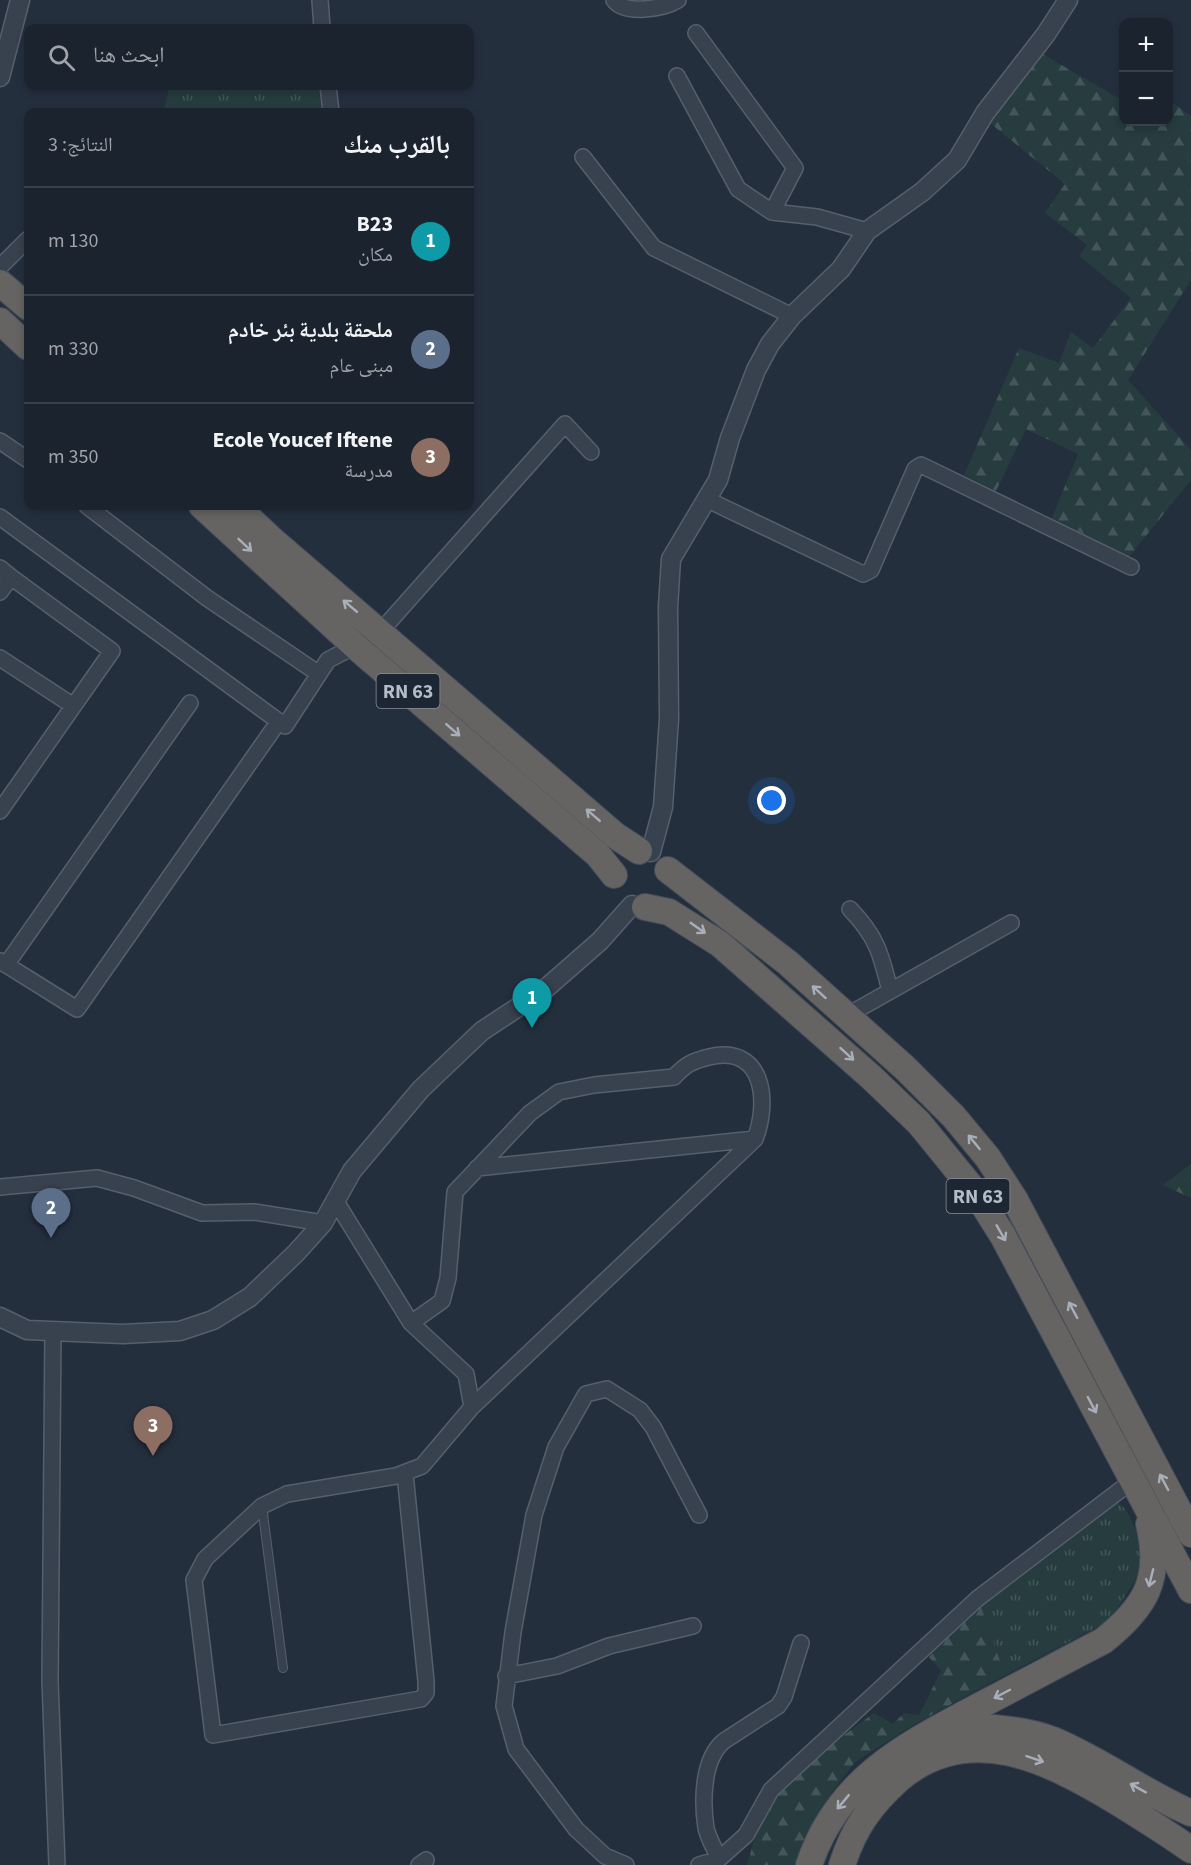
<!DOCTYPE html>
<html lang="ar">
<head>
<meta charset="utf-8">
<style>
  :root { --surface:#1b232e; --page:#242b36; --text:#f1f3f6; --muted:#a0a4aa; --line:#39404a; --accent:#ea580c }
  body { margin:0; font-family:"Source Sans 3","Noto Naskh Arabic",sans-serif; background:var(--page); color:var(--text); direction:rtl }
  .controls { position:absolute; right:18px; top:18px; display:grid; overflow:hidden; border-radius:12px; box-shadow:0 3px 9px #0003 }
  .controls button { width:54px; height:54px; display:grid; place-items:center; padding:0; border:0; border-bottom:2px solid var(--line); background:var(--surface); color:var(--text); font:30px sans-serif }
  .you { position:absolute; left:772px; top:801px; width:21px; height:21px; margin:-15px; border:4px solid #fff; border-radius:50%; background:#1a73e8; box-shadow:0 0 0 9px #1a73e833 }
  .badge { display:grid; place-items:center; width:39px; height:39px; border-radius:50%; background:var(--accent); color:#fff; font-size:20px; font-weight:700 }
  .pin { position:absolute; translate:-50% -50px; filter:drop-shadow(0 2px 3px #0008) }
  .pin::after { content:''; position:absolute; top:32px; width:21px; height:18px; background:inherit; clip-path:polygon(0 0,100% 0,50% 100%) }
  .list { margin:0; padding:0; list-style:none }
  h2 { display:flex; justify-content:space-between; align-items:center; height:78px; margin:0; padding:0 24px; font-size:26px }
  h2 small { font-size:20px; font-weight:400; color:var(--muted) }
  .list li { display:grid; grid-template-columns:39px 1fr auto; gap:18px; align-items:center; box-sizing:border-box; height:108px; padding:0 24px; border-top:2px solid var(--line) }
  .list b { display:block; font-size:22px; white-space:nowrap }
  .list p { margin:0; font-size:20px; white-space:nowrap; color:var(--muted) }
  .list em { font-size:20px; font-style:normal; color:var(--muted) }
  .icon { flex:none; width:33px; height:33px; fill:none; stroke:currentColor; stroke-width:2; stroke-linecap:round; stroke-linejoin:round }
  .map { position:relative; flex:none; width:1191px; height:1865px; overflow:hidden; direction:ltr }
  .search { position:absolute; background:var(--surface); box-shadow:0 3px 9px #0003; left:24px; top:24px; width:450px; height:66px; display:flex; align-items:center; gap:15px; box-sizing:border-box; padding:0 21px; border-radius:12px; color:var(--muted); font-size:22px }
  .panel { position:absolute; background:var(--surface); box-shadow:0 3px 9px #0003; left:24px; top:108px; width:450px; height:402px; border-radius:12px; direction:rtl }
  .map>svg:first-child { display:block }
</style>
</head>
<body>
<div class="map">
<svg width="1191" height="1865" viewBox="0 0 1191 1865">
  <defs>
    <pattern id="grass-tufts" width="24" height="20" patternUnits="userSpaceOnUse" patternTransform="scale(1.5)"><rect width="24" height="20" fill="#263c3f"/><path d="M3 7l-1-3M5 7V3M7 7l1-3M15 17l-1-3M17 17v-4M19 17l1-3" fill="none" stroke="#435659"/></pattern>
    <pattern id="forest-firs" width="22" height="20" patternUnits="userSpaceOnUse" patternTransform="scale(1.5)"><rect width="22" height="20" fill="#263c3f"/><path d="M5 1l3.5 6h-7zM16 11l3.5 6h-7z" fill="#435659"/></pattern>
  </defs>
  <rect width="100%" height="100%" fill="#242f3e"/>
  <path fill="url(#grass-tufts)" d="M 170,86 L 318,86 L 322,112 L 163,112 Z
    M 1118,1502 C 1135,1515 1139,1545 1145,1565 L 1109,1621 L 1005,1675 L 980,1604 Z"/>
  <path fill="url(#forest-firs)" d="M 1041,53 L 1123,101 L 1124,122 L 1168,122 L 1169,100 L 1191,116 L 1191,280 L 1128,380 L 1191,450 L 1191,480 L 1129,557 L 1052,518 L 1078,454 L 1026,429 L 996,491 L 964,475 L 1019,348 L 1059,363 L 1071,332 L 1093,348 L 1131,298 L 1079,256 L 1087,245 L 1045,213 L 1065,184 L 990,123 Z
    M 1191,1164 L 1191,1198 L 1163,1185 Z
    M 980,1604 L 1005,1675 L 913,1725 L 855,1762 L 829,1796 L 803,1841 L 796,1865 L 747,1865 C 751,1852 754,1838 759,1825 C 780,1776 832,1745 874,1713 L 893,1724 L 904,1713 L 919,1715 L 941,1671 L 929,1657 Z"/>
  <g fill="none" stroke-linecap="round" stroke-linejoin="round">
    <defs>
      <path id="service" d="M 262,1506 L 283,1668"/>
      <path id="minor" d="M 320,0 L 322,28
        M 614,0 C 624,15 664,9 678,0
        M 696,33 L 795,168 L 772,212
        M 677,76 L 738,189 L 772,212 L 817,217 L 867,231
        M 328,86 L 331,112
        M 583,157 L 654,248 L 792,316
        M 0,267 L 28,239
        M 0,441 L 28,460
        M 706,499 L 863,574 L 871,570 L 915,469 L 921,465 L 1131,567
        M 87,506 L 207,598 L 319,674
        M 0,517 L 285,726 L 328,660 L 355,646
        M 0,568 L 11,577 L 0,592
        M 380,632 L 565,424 L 591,452
        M 0,658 L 72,705
        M 0,811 L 112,651 L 11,577
        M 850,909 C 877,937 881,954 890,991
        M 0,961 L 77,1009 L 279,721
        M 6,965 L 190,703
        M 846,1016 L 1011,923
        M 477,1168 L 755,1139
        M 0,1187 L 97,1178 L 134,1188 L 202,1213 L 254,1212 L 323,1223
        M 335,1200 L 411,1323 L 466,1374 L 472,1407
        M 53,1331 L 50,1681 L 57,1865
        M 405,1474 L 426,1681 L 426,1693 L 421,1699 L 213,1735 L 194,1580 L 205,1559 L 262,1506 L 287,1494 L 396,1476 L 422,1466 L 472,1407 L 755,1139 C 770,1100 763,1044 709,1057 C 692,1061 685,1065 674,1077 L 594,1085 L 559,1092 L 530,1113 L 455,1192 L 448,1278 L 442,1301 L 411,1323
        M 506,1676 L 557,1666 L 609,1646 L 693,1626
        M 719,1859 C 715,1849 708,1838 706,1828 C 702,1802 702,1759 724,1741 L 778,1706 L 784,1697 L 801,1643
        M 419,1865 L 426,1860
        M 626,1865 L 605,1856 L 576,1829 L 516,1749 L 504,1706 L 513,1632 L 534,1515 L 556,1447 L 586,1394 L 607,1389 L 640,1410 L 653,1427 L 699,1515
        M 699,1865 L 719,1859 L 746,1835 L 771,1790 L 977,1599 L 1132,1481"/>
      <path id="tertiary" d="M 0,77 L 20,0
        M 651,852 L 663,807 L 669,719 L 668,607 L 671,559 L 718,480 L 730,438 L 756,370 L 770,344 L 792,316 L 841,269 L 867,231 L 922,192 L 957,160 L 985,113 L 1046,34 L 1068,0
        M 0,1317 L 27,1330 L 123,1334 L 180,1331 L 213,1320 L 250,1297 L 296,1253 L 323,1223 L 352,1171 L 421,1089 L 482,1031 L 544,990 L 600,941 L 632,905"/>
      <path id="trunk" d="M 0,283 L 28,307
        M 0,321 L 28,347
        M 202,506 L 355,646 L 598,855 L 614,875
        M 236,506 L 270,538 L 616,836 L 639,851
        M 668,870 L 788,963 L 905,1068 L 954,1117 L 988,1158 L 1015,1200 L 1191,1534
        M 645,907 L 669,912 L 720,944 L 871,1077 L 919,1123 L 976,1193 L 1003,1236 L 1191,1590
        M 944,1728 C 979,1726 1019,1727 1053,1740 C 1101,1760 1143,1792 1191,1813
        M 809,1865 C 838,1778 906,1745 981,1705 C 1022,1684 1062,1662 1103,1641 C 1146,1607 1162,1579 1149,1524
        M 842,1865 C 854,1828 870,1805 899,1779 C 969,1720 1047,1760 1114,1800 C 1140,1816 1166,1832 1191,1850"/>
    </defs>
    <use href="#service" stroke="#565f6c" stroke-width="10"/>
    <use href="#minor" stroke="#565f6c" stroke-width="18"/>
    <use href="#tertiary" stroke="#565f6c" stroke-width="21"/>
    <use href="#trunk" stroke="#434c59" stroke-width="28"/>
    <use href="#service" stroke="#38414e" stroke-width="8"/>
    <use href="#minor" stroke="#38414e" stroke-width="15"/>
    <use href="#tertiary" stroke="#38414e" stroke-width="18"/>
    <use href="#trunk" stroke="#656462" stroke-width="26"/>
  </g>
  <defs><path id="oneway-shaft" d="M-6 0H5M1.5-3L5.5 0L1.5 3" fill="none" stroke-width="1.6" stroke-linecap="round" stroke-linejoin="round" transform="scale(1.5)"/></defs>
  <g stroke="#a8afba">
    <use href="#oneway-shaft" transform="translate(245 545) rotate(43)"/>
    <use href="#oneway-shaft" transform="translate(350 606) rotate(-140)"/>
    <use href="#oneway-shaft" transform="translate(453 730) rotate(41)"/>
    <use href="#oneway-shaft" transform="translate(593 815) rotate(-139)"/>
    <use href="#oneway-shaft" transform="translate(698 928) rotate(35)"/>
    <use href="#oneway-shaft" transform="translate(819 992) rotate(-138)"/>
    <use href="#oneway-shaft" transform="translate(847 1054) rotate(42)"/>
    <use href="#oneway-shaft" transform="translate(974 1142) rotate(-129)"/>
    <use href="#oneway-shaft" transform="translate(1001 1233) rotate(60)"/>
    <use href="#oneway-shaft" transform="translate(1073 1310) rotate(-118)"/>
    <use href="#oneway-shaft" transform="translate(1092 1405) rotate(62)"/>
    <use href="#oneway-shaft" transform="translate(1164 1482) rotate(-118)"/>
    <use href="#oneway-shaft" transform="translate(1151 1578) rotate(104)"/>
    <use href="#oneway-shaft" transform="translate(1002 1694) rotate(152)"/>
    <use href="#oneway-shaft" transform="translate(1035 1759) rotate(19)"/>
    <use href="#oneway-shaft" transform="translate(1138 1788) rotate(-151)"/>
    <use href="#oneway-shaft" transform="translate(843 1802) rotate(130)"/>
  </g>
  <g text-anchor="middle" stroke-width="5" stroke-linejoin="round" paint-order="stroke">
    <g fill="#1d2633" stroke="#878f9c" stroke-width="1.5">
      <rect x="376.5" y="674" width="63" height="34" rx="4.5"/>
      <rect x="946.5" y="1179" width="63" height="34" rx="4.5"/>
    </g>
    <g font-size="20" font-weight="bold" fill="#b4bcc9">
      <text x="408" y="698">RN 63</text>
      <text x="978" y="1203">RN 63</text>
    </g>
  </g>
</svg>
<div class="controls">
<button>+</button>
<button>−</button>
</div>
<div class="you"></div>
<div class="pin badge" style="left:532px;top:1028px;background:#0f9aa8">1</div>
<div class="pin badge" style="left:51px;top:1238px;background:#5c6f8a">2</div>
<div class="pin badge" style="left:153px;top:1456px;background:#8d6e63">3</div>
<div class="search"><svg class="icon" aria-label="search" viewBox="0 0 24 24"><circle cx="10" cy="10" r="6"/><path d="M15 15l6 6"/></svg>ابحث هنا</div>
<section class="panel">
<h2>بالقرب منك<small>النتائج: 3</small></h2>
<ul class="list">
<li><span class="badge" style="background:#0f9aa8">1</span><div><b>B23</b><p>مكان</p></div><em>130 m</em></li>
<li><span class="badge" style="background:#5c6f8a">2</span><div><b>ملحقة بلدية بئر خادم</b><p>مبنى عام</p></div><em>330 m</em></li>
<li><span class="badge" style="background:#8d6e63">3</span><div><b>Ecole Youcef Iftene</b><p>مدرسة</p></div><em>350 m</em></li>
</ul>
</section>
</div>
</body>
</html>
